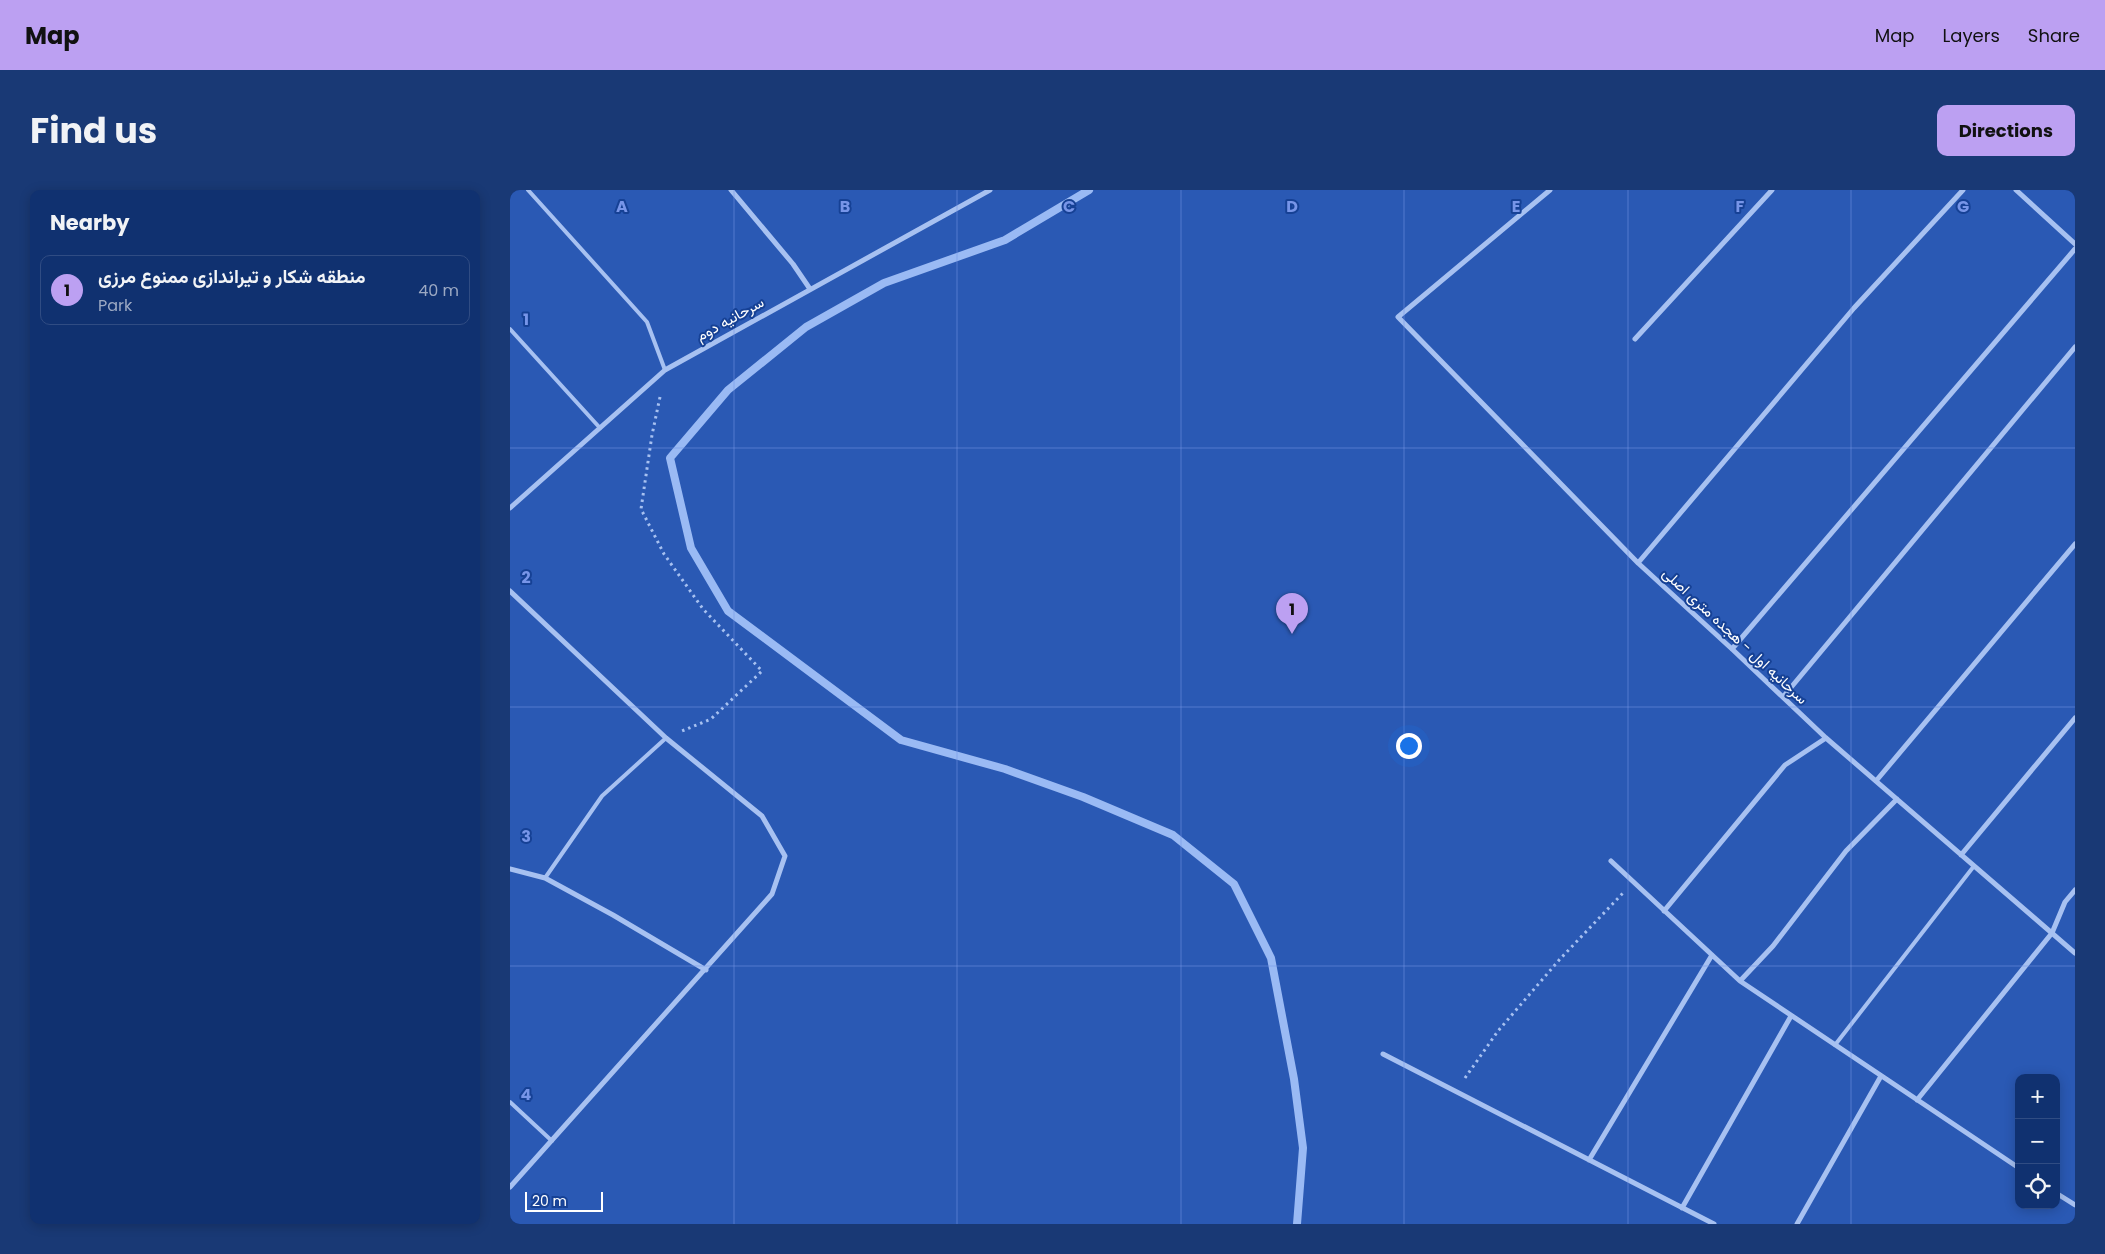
<!DOCTYPE html>
<html lang="en">
<head>
<meta charset="utf-8">
<style>
  :root { --surface:#103170; --page:#193975; --text:#f1f3f6; --muted:#9ca9c3; --line:#304c83; --accent:#bca0f2 }
  body { margin:0; font-family:Poppins,Vazirmatn,sans-serif; background:var(--page); color:var(--text) }
  .controls { position:absolute; right:15px; bottom:15px; display:grid; overflow:hidden; border-radius:10px; box-shadow:0 2px 12px #0003 }
  .controls button { width:45px; height:45px; display:grid; place-items:center; padding:0; border:0; border-bottom:1px solid var(--line); background:var(--surface); color:var(--text); font:25px sans-serif }
  .scale { position:absolute; left:15px; bottom:12px; width:78px; box-sizing:border-box; padding-left:5px; border:2px solid #fff; border-top:0; font-size:14px; line-height:18px; white-space:nowrap; color:#fff; -webkit-text-stroke:4px #164195; paint-order:stroke }
  .you { position:absolute; left:898px; top:555px; width:18px; height:18px; margin:-12px; border:4px solid #fff; border-radius:50%; background:#1a73e8; box-shadow:0 0 0 8px #1a73e833 }
  .badge { display:grid; place-items:center; width:32px; height:32px; border-radius:50%; background:var(--accent); color:#111; font-size:16px; font-weight:700 }
  .pin { position:absolute; translate:-50% -41px; filter:drop-shadow(0 1px 2px #0008) }
  .pin::after { content:''; position:absolute; top:26px; width:18px; height:15px; background:inherit; clip-path:polygon(0 0,100% 0,50% 100%) }
  .list { margin:0; padding:0; list-style:none }
  h2 { display:flex; justify-content:space-between; align-items:center; height:65px; margin:0; padding:0 20px; font-size:21px }
  h2 small { font-size:16px; font-weight:400; color:var(--muted) }
  .list li { display:grid; grid-template-columns:32px 1fr auto; gap:15px; align-items:center; box-sizing:border-box; height:70px; margin:0 10px 10px; padding:0 10px; border:1px solid var(--line); border-radius:10px }
  .list b { display:block; font-size:19px; white-space:nowrap }
  .list p { margin:0; font-size:16px; white-space:nowrap; color:var(--muted) }
  .list em { font-size:16px; font-style:normal; color:var(--muted) }
  .icon { flex:none; width:28px; height:28px; fill:none; stroke:currentColor; stroke-width:2; stroke-linecap:round; stroke-linejoin:round }
  .map { position:relative; flex:none; width:1565px; height:1034px; overflow:hidden; border-radius:10px }
  header { display:flex; align-items:center; gap:30px; box-sizing:border-box; height:70px; padding:0 25px; background:var(--accent); color:#111 }
  header strong { font-size:24px }
  nav { display:flex; gap:28px; margin-inline-start:auto; font-size:18px }
  .intro { display:flex; align-items:center; justify-content:space-between; box-sizing:border-box; height:120px; padding:0 30px }
  h1 { margin:0; font-size:35px }
  .button { padding:12px 22px; border-radius:10px; background:var(--accent); color:#111; font-size:18px; font-weight:700 }
  main { display:flex; gap:30px; padding:0 30px }
  aside { flex:1; background:var(--surface); border-radius:10px; box-shadow:0 2px 12px #0003 }
  .map>svg:first-child { display:block }
</style>
</head>
<body>
<header>
<strong>Map</strong>
<nav><a>Map</a><a>Layers</a><a>Share</a></nav>
</header>
<div class="intro"><h1>Find us</h1><a class="button">Directions</a></div>
<main>
<aside>
<h2>Nearby<small></small></h2>
<ul class="list">
<li><span class="badge">1</span><div><b>منطقه شکار و تیراندازی ممنوع مرزی</b><p>Park</p></div><em>40 m</em></li>
</ul>
</aside>
<div class="map">
<svg width="1565" height="1034" viewBox="0 0 1565 1034">
  <rect width="100%" height="100%" fill="#164195"/>
  <path fill="#2a59b4" fill-rule="evenodd" d="M 0,0 L 1565,0 L 1565,1034 L 0,1034 ZM 1509,888 L 1546,888 L 1546,1015 L 1509,1015 Z"/>
  <g fill="none" stroke-linecap="round" stroke-linejoin="round">
    <path stroke="#9abaf4" stroke-width="8" d="M 579,0 L 495,50 L 374,93 L 296,137 L 218,200 L 160,268 L 181,358 L 218,421 L 391,550 L 495,579 L 573,607 L 663,645 L 724,694 L 761,768 L 784,889 L 793,958 L 787,1034"/>
    <path stroke="#a7c1f1" stroke-width="3" stroke-dasharray="2.5 4" stroke-linecap="butt" d="M 150,207 L 142,245 L 131,319 L 154,364 L 193,419 L 252,481 L 201,529 L 172,541
      M 955,888 L 988,841 L 1050,769 L 1113,703"/>
    <path stroke="#a7c1f1" stroke-width="4" d="M 18,0 L 137,132 L 155,180
      M 0,139 L 90,238
      M 35,688 L 92,606 L 156,548
      M 1325,855 L 1464,676
      M 0,912 L 42,951"/>
    <path stroke="#a7c1f1" stroke-width="5" d="M 221,0 L 283,74 L 300,99
      M 1040,0 L 888,127 L 1128,373 L 1222,459 L 1316,548 L 1565,763
      M 1506,0 L 1565,54
      M 1125,149 L 1262,0
      M 0,318 L 155,180 L 480,0
      M 1128,373 L 1344,118 L 1453,0
      M 0,401 L 156,548 L 252,626 L 275,666 L 262,704 L 0,997
      M 1222,459 L 1565,59
      M 1273,507 L 1565,157
      M 1366,591 L 1565,354
      M 1451,665 L 1565,528
      M 1101,671 L 1230,791 L 1509,978
      M 0,679 L 35,688 L 103,725 L 196,780
      M 1154,721 L 1275,575 L 1316,548
      M 1230,791 L 1263,756 L 1336,661 L 1387,609
      M 873,864 L 1204,1034
      M 1407,910 L 1542,743 L 1555,712 L 1565,700
      M 1079,970 L 1202,765
      M 1546,1003 L 1565,1015
      M 1172,1018 L 1281,826
      M 1287,1034 L 1371,886"/>
  </g>
  <path fill="none" stroke="#7795e8" stroke-width="1" stroke-opacity="0.55" d="M 224,0 L 224,1034M 447,0 L 447,1034M 671,0 L 671,1034M 894,0 L 894,1034M 1118,0 L 1118,1034M 1341,0 L 1341,1034M 0,258 L 1565,258M 0,517 L 1565,517M 0,776 L 1565,776"/>
  <g text-anchor="middle" stroke-width="4" stroke-linejoin="round" paint-order="stroke">
    <g font-size="15" fill="#fff" stroke="#164195">
      <text transform="translate(220 129) rotate(-29)" y="5">سرحانیه دوم</text>
      <text transform="translate(1225 446) rotate(43)" y="5">سرحانیه اول - هجده متری اصلی</text>
    </g>
  </g>
  <g font-size="16" text-anchor="middle" font-weight="bold" fill="#7795e8" stroke="#164195" stroke-width="4" stroke-linejoin="round" paint-order="stroke">
    <text x="112" y="22">A</text>
    <text x="335" y="22">B</text>
    <text x="559" y="22">C</text>
    <text x="782" y="22">D</text>
    <text x="1006" y="22">E</text>
    <text x="1230" y="22">F</text>
    <text x="1453" y="22">G</text>
    <text x="16" y="135">1</text>
    <text x="16" y="393">2</text>
    <text x="16" y="652">3</text>
    <text x="16" y="910">4</text>
  </g>
</svg>
<div class="controls">
<button>+</button>
<button>−</button>
<button><svg class="icon" aria-label="locate" viewBox="0 0 24 24"><circle cx="12" cy="12" r="6"/><path d="M12 2v4M12 18v4M2 12h4M18 12h4"/></svg></button>
</div>
<div class="scale">20 m</div>
<div class="you"></div>
<div class="pin badge" style="left:782px;top:444px">1</div>
</div>
</main>
</body>
</html>
